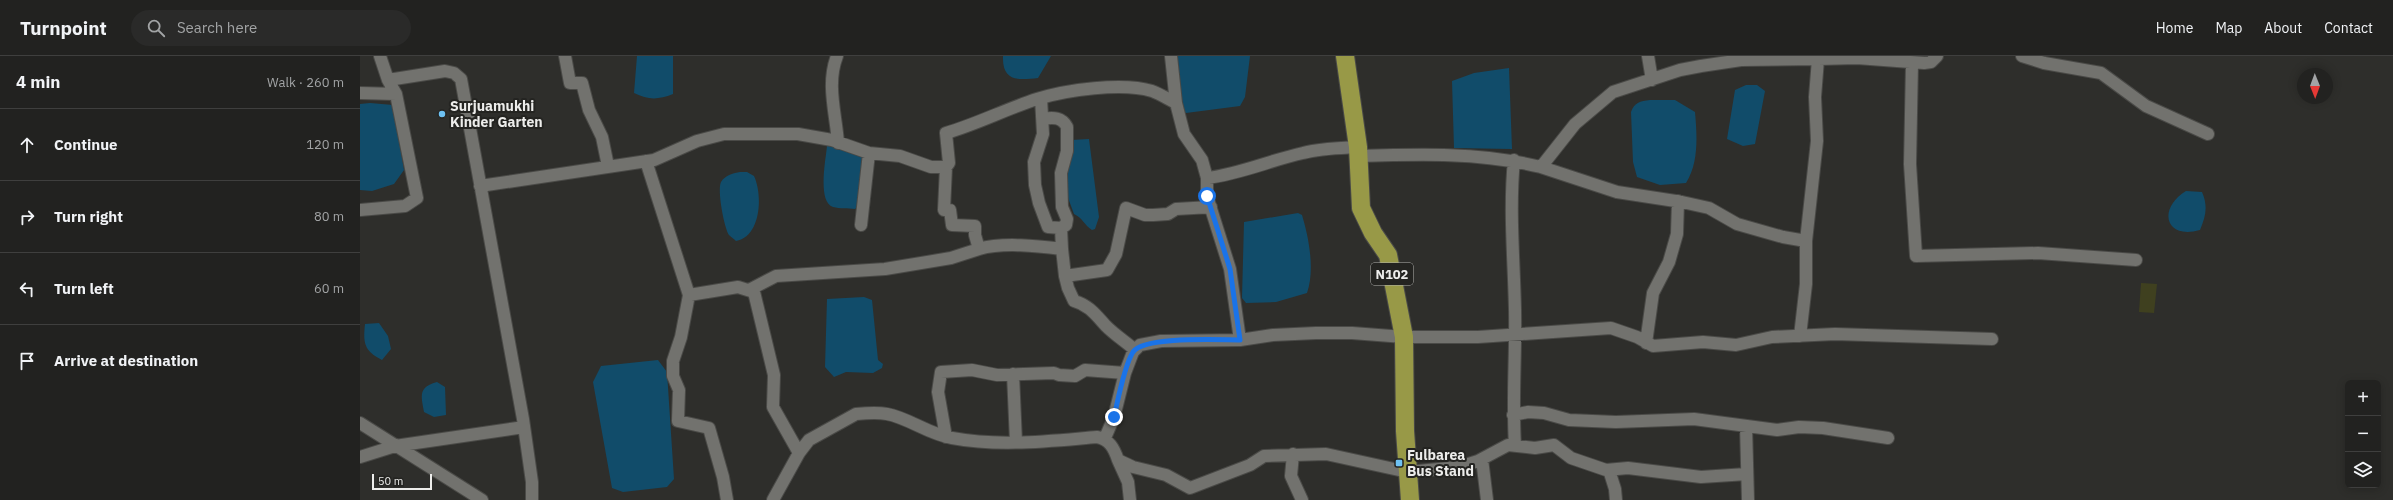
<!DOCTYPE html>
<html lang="en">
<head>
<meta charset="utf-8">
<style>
  :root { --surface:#222220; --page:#2a2a29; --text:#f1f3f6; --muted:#a2a4a5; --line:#3f3f3e }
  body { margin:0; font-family:"IBM Plex Sans",sans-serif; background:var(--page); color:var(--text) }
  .controls { position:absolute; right:12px; bottom:12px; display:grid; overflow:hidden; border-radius:6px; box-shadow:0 2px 10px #0003 }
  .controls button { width:36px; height:36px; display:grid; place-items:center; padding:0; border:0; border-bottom:1px solid var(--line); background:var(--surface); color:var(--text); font:20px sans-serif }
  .compass { position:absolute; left:1937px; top:12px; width:36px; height:36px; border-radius:50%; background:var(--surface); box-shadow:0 2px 10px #0003; rotate:179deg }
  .scale { position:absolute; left:12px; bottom:10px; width:60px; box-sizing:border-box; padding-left:4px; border:2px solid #ededeb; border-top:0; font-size:11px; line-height:14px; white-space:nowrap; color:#ededeb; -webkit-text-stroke:3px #242421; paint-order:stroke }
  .stop { position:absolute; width:12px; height:12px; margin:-9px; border:3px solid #1a73e8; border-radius:50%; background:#fff }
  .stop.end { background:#1a73e8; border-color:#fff; box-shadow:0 1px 4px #0008 }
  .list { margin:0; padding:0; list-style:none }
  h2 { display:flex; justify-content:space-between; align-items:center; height:52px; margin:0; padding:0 16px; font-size:17px }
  h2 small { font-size:13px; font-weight:400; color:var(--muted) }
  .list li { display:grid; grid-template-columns:26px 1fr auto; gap:12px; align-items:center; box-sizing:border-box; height:72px; padding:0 16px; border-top:1px solid var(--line) }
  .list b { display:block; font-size:15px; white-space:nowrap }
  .list em { font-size:13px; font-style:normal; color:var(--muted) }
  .icon { flex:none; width:22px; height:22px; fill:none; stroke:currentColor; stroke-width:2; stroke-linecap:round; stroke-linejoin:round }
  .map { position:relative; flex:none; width:2033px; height:444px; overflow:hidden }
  header { display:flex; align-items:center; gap:24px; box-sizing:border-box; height:56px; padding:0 20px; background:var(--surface); border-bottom:1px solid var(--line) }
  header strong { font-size:19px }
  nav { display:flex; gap:22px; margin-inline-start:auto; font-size:14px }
  .search { width:280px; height:36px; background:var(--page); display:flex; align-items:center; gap:10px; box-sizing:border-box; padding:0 14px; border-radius:22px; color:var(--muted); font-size:15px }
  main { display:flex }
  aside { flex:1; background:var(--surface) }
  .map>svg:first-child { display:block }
</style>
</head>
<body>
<header>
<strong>Turnpoint</strong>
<div class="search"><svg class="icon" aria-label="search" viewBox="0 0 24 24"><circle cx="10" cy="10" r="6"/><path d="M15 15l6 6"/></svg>Search here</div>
<nav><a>Home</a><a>Map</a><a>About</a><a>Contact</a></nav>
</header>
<main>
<aside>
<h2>4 min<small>Walk · 260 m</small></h2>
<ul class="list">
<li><svg class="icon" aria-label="ahead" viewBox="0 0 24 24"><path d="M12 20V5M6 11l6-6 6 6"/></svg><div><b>Continue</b></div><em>120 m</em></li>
<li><svg class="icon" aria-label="right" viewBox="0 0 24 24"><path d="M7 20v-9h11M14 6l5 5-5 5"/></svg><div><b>Turn right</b></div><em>80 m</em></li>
<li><svg class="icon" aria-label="left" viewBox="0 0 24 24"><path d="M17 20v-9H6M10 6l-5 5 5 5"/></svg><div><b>Turn left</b></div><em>60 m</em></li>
<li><svg class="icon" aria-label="arrive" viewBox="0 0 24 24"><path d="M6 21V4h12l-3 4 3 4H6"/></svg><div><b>Arrive at destination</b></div></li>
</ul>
</aside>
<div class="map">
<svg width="2033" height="444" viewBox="0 0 2033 444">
  <rect width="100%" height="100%" fill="#2e2e2b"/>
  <path fill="#3f401f" d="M 1781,227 L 1797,228 L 1794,257 L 1779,256 Z"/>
  <path fill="#114c6a" d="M 277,0 L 313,0 L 313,38 C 298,44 288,44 274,37 Z
    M 643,0 L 691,0 L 678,22 C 659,24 642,26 643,0 Z
    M 814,0 L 890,0 L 885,41 L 880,50 L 826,57 L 819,51 Z
    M 1149,12 L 1152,93 L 1094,92 L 1092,25 L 1114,17 Z
    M 1386,29 L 1397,29 L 1405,35 L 1395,88 L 1383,90 L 1367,83 L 1375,34 Z
    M 1290,44 L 1315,44 L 1335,56 C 1337,79 1339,107 1326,127 L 1300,129 L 1277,121 L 1273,106 L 1271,56 C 1274,47 1280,45 1290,44 Z
    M 10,47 L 33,49 L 44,114 L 34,128 L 12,135 L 0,134 L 0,48 Z
    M 729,83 L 739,161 L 735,173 L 732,174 C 724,169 723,162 714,158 L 704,131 L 711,84 Z
    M 470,88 L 507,100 L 498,150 L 495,153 C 488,152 480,153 473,151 C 457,146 466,102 467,90 Z
    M 380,116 L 387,116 L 394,120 C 403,139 401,181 376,185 C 374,183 371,181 369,179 C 364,171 357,134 361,126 C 365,119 374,117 380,116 Z
    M 1826,135 L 1842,136 C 1848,150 1846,160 1840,174 C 1804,184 1798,152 1826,135 Z
    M 938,157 L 942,159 C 949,182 955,214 947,237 L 916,246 L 886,247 L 882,242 L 884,166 Z
    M 504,241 L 512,244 L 518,304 L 523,308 L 522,312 L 513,317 L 486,316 L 474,321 L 465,311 L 467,243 Z
    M 19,267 L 28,280 L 31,293 L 22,304 C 4,295 3,287 5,268 Z
    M 298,304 L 307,316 L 314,423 L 307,431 L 263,436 L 252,432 L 233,326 L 241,310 Z
    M 77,326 L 85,331 L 86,359 L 74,361 L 64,356 C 61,340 58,331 77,326 Z"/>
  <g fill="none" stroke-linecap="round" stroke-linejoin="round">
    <defs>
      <path id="minor" d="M 205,0 L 210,27 L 222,27 L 229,54 L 242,81 L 248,110
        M 477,0 C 466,28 476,58 478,87
        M 811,0 L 816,47 L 824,78 L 842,104 L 847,122 L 847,140 L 870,213 L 880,284
        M 1288,0 L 1292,24
        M 1662,0 L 1684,7 L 1741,17 L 1786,50 L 1848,78
        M 1552,7 L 1550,108 L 1556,200 L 1678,197 L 1776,204
        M 28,24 L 85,15 L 94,17 L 101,23 L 163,363 L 172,426 L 172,444
        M 0,37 L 36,38
        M 681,42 L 683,78 L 674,106 L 675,129 L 679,147 L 688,171 L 701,172 L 702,193
        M 683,63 C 693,61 702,61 707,71 L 707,95 L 701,117 L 702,151 L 707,163 L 706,169 L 701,172
        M 997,100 C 1059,98 1120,96 1181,111 L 1215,68 L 1253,36 L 1320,14 L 1341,10 L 1381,4 L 1458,3 L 1458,0
        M 1154,104 C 1149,154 1154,204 1155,254 C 1156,299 1152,344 1155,389
        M 286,105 L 329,239 L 378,231 L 394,236 L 414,319 L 413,351 L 439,397
        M 586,111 L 584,154 L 590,154 L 592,169 L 615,170 L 615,179 L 619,193 C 643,186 678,190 702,193 L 705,220
        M 1181,111 L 1257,136 L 1322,146 L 1349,152 L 1377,168 L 1423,181 L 1446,185 L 1446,228 L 1440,280
        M 847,122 C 880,118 911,104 943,97 C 961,92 979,92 998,91
        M 120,130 L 294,104 L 337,85 L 364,78 L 438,78 L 472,84 L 509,97 L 540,100 L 571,111 L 586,111 L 589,107 L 586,77 C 617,68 646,53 677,43 C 706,34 762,26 792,35 C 800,38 808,43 816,47
        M 0,154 L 45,150 L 57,142 L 36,38 L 28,24 L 20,0
        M 501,169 L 509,97
        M 1446,185 L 1457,85 L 1455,41 L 1458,3 L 1497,2 L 1564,7 L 1571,6 L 1577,0
        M 389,234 L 416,220 L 525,213 L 591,202 L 619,193
        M 329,239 L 321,281 L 313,305 L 313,320 L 319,334 L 318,365 L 349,372 L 363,421 L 367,444
        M 1286,287 L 1293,237 L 1309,206 L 1317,178 L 1318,145
        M 775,294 C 766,286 755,279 746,270 C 736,259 729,249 714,245 L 708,232 L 705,220 L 747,214 L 756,198 L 766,152 L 785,159 L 793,159 L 808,158 L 816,153 L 851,151
        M 653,318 L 656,386
        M 1153,359 L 1168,356 L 1184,357 L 1209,364 L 1256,366 L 1334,363 L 1417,374 L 1439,371 L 1463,372 L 1528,382
        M 0,367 L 122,444
        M 1386,370 L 1388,444
        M 586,381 L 578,336 L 581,316 L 612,314 L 637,319 L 694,317 L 699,319 L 715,320 L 725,314 L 765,317
        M 745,382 L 754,361 L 765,317 L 773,296 L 780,289 L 801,285 L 880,284 L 913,279 L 956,277 L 992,277 L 1044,281 L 1118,281 L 1251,272 L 1277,281 L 1293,290 L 1343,286 L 1376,289 L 1412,281 L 1475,278 L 1632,283
        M 933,398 L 931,420 L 942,444
        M 0,401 L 35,390 L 164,371
        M 1122,403 L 1127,444
        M 758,404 L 768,426 L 770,444
        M 1249,414 L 1255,433 L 1256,444
        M 413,444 L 439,397 L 449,384 L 496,358 C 506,357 517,356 527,358 C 549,362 568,378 592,382 C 640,391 689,385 737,381 C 749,383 754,392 758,404 L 773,411 L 806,419 L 830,432 L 890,409 L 904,400 L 966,398 L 1048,416 L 1099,411 L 1118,405 L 1148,389 L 1175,392 L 1194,389 L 1211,402 L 1246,414 L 1268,412 L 1341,421 L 1387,418"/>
      <path id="highway" d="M 985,0 L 998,91 L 1001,152 L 1013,177 L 1028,199 L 1044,281 L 1045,375 L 1050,444"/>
    </defs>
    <use href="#minor" stroke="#4a4a47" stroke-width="14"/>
    <use href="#highway" stroke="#4a4a47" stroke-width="20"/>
    <use href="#minor" stroke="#72726e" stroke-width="12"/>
    <use href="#highway" stroke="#989947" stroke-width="18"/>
  </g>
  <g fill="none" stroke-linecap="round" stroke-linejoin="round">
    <path stroke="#1a73e8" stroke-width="5" d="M 754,361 C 758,344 764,310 773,296 C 784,280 859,284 880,284 L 870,213 L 847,140"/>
  </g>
  <g fill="#6ec2f3" stroke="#242421" stroke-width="1.5">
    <circle cx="82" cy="58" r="4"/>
    <rect x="1035" y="403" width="8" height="8" rx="2"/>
  </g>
  <g text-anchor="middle" stroke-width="4" stroke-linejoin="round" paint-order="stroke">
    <rect fill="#242421" stroke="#b1b1ae" stroke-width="1" x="1011" y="207" width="42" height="22" rx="3"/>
    <g font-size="13" font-weight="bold" fill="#ededeb">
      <text x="1032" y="223">N102</text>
    </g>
    <g font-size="14" font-weight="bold" fill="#ededeb" stroke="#242421" text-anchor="start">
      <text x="90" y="55">Surjuamukhi<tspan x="90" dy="16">Kinder Garten</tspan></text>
      <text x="1047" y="404">Fulbarea<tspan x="1047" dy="16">Bus Stand</tspan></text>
    </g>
  </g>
</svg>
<div class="controls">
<button>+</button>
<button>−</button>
<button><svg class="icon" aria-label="layers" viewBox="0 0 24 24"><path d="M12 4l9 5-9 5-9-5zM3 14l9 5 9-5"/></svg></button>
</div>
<svg class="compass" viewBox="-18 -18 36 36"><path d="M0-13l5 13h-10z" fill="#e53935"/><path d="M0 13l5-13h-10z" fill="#a2a4a5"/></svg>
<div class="scale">50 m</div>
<div class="stop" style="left:847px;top:140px"></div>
<div class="stop end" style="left:754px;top:361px"></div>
</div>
</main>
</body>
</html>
